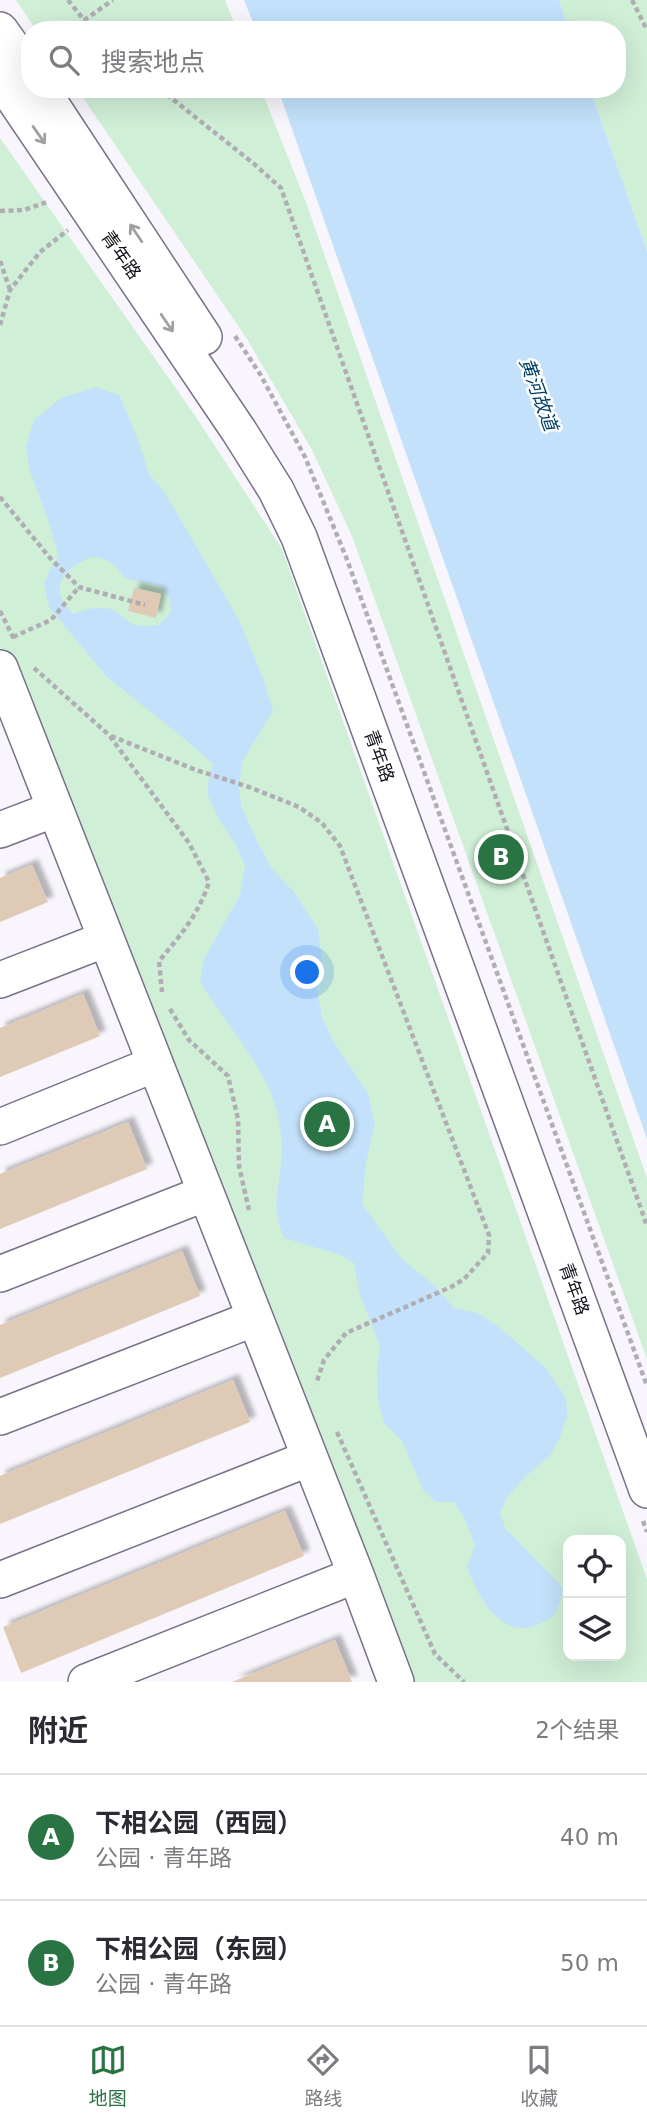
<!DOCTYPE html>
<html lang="zh">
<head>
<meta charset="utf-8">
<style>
  :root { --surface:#fff; --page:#f7f7f7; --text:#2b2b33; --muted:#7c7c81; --line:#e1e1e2; --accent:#2a7443 }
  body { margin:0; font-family:"DejaVu Sans","Noto Sans SC",sans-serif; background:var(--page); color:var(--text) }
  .controls { position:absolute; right:21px; bottom:21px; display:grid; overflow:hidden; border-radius:14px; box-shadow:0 7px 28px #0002 }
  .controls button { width:63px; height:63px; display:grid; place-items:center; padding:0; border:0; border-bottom:2px solid var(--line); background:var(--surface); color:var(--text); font:35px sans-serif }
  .you { position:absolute; left:308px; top:973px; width:24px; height:24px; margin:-18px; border:5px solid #fff; border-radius:50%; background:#1a73e8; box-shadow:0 0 0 10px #1a73e833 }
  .badge { display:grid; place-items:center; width:46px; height:46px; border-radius:50%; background:var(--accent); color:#fff; font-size:23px; font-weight:700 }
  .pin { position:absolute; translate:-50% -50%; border:4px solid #fff; box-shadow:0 2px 7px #0006 }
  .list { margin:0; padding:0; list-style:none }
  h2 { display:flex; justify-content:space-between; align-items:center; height:91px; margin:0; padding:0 28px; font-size:30px }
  h2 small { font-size:23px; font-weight:400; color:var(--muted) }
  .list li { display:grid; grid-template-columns:46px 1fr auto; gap:21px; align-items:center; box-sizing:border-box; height:126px; padding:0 28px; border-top:2px solid var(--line) }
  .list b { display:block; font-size:26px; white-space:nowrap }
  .list p { margin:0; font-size:23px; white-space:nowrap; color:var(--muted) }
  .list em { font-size:23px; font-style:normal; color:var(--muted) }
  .icon { flex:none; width:38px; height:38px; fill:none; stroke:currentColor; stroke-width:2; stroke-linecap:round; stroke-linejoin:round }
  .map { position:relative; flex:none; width:647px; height:1682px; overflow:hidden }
  .search { position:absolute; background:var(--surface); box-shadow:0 7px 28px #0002; left:21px; right:21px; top:21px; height:77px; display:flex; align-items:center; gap:18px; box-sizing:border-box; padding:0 24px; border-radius:28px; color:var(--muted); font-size:26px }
  .sheet { height:343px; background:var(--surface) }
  nav { display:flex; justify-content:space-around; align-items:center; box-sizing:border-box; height:98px; border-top:2px solid var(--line); background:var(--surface); font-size:19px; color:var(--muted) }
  nav a { display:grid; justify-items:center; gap:4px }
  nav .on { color:var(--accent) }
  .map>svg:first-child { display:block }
</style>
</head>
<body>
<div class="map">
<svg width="647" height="1682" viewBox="0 0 647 1682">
  <defs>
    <filter id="shadow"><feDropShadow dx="6" dy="-6" stdDeviation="2" flood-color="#0004"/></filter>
  </defs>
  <rect width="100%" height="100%" fill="#f8f6fc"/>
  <path fill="#d0efd7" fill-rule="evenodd" d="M 16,0 L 225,0 L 237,30 L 36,30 Z
    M 559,0 L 647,0 L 647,251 L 590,89 L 617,89 L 617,30 L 569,30 Z
    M 77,89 L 261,89 L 307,205 L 647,1178 L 647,1359 L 352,536 L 312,450 L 247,339 Z
    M 0,138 L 196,417 L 282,549 L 647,1579 L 647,1682 L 394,1682 L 0,708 ZM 568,1540 L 621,1540 L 621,1656 L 568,1656 Z"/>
  <path fill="#c3e1fb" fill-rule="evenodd" d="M 244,0 L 559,0 L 569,30 L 256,30 Z
    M 278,89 L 590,89 L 647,251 L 647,1139 Z
    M 96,387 L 119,395 L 138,439 L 149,474 L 165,493 L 238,618 L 263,678 L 273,711 L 242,762 L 239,786 L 241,805 L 256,839 L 272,869 L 293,891 L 318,929 L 322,961 L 317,990 L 322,1017 L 333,1041 L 368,1093 L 375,1124 L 366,1163 L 362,1204 L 402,1259 L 435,1286 L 454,1308 L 478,1313 L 501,1329 L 546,1368 L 566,1398 L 567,1416 L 560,1437 L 550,1456 L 527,1475 L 507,1497 L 500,1514 L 506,1529 L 563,1588 C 558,1609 559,1616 537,1625 C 501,1641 476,1594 467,1566 L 475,1546 L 464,1517 L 454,1502 L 436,1502 L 423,1490 L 402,1441 L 384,1423 L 378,1401 L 377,1366 L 380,1347 L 359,1291 L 354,1263 L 341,1255 L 284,1238 C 271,1208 278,1194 281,1164 C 283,1150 281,1130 278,1116 C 268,1069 225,1023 200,982 L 203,961 L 240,895 L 245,865 L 236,845 L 218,818 L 208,796 L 208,783 L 213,764 L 186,740 L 107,677 L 49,607 L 44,584 L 51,567 L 59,557 L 48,520 L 30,471 L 26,447 L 34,420 L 61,398 ZM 92,557 C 108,558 116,564 124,578 L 161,586 L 170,599 L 171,612 L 159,625 C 154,625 147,627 142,626 C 131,626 125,618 117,612 C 105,604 86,609 73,614 C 46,587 63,569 92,557 Z"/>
  <path fill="#dfcab5" filter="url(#shadow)" d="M 134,588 L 161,594 L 156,618 L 128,611 Z
    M 32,865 L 48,902 L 0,922 L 0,878 Z
    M 83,994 L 100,1036 L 0,1077 L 0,1028 Z
    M 128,1122 L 147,1169 L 0,1229 L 0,1174 Z
    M 182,1251 L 200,1296 L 0,1378 L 0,1325 Z
    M 233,1380 L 250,1422 L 0,1524 L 0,1476 Z
    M 285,1511 L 304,1556 L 21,1673 L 3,1627 Z
    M 335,1640 L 352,1682 L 232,1682 Z"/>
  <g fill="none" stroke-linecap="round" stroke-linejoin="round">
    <defs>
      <path id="minor" d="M 0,30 L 30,72
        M 0,78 L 239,431 L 276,490 L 299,537 L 647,1490
        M 41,89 L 204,337
        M 0,668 L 356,1575 L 396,1682
        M 0,830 L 55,809
        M 0,980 L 106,939
        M 0,1127 L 155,1064
        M 0,1274 L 206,1193
        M 0,1417 L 255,1318
        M 0,1580 L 310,1458
        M 86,1682 L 356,1575"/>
    </defs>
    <use href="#minor" stroke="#797189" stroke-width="38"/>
    <path stroke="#b0adb4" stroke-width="4.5" stroke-dasharray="5 3.5" stroke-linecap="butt" d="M 68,0 L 92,30
      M 632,0 L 647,30
      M 70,30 L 113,0
      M 160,89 L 253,163 L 281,188 L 647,1226
      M 0,211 L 24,210 L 47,202
      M 0,261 L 10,290
      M 0,325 L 10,290 L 40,252 L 68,230
      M 235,336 L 260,374 L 305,457 L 346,557 L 647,1386
      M 0,497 L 50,558 L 79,587 L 145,605
      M 0,611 L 15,641
      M 13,637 L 51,620 L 79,587
      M 34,668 L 109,735 L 189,843 L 209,882 C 199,914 180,936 159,961 L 162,992
      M 111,736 L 196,770 L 249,787 L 299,807 L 322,823 L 340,846 L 489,1235 L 488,1253 L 464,1279 L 451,1287 L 346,1333 L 324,1360 L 316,1384
      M 170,1009 L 189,1040 L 228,1076 L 238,1119 L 239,1166 L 249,1210
      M 337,1432 L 435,1654 L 464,1682
      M 643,1521 L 647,1532"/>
    <use href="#minor" stroke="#fff" stroke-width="35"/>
  </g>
  <defs><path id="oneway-shaft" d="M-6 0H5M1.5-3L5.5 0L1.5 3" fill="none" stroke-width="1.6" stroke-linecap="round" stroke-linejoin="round" transform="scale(1.75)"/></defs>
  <g stroke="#a19fa3">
    <use href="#oneway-shaft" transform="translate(39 135) rotate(55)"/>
    <use href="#oneway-shaft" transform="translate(136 233) rotate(-124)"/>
    <use href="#oneway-shaft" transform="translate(167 323) rotate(56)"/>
  </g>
  <g text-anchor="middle" stroke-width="5" stroke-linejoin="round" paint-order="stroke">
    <g font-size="18" fill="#131019" stroke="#fff">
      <text transform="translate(121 255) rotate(55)" y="6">青年路</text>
      <text transform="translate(379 756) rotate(70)" y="6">青年路</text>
      <text transform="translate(574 1289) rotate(70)" y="6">青年路</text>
    </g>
    <g font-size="19" font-style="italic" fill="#003f67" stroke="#fff">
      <text transform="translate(539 394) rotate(70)" y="7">黄河故道</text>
    </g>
  </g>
</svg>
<div class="controls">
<button><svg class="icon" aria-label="locate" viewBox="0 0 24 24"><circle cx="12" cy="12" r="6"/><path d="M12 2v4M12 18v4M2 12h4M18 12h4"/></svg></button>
<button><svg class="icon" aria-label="layers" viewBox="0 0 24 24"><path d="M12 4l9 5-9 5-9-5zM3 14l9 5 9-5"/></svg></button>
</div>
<div class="you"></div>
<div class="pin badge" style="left:327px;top:1124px">A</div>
<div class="pin badge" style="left:501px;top:857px">B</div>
<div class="search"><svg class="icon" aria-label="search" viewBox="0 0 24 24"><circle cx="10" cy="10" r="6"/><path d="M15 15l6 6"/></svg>搜索地点</div>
</div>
<section class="sheet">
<h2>附近<small>2个结果</small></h2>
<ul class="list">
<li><span class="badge">A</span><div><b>下相公园（西园）</b><p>公园 · 青年路</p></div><em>40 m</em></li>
<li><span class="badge">B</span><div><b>下相公园（东园）</b><p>公园 · 青年路</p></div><em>50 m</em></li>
</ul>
</section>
<nav>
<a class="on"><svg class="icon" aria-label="map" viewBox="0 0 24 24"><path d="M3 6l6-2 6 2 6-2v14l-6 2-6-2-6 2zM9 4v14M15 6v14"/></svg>地图</a>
<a><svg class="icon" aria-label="directions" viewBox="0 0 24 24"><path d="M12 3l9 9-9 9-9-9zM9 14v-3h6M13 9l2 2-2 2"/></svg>路线</a>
<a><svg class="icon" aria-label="saved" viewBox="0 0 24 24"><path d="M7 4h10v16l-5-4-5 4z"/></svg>收藏</a>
</nav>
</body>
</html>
